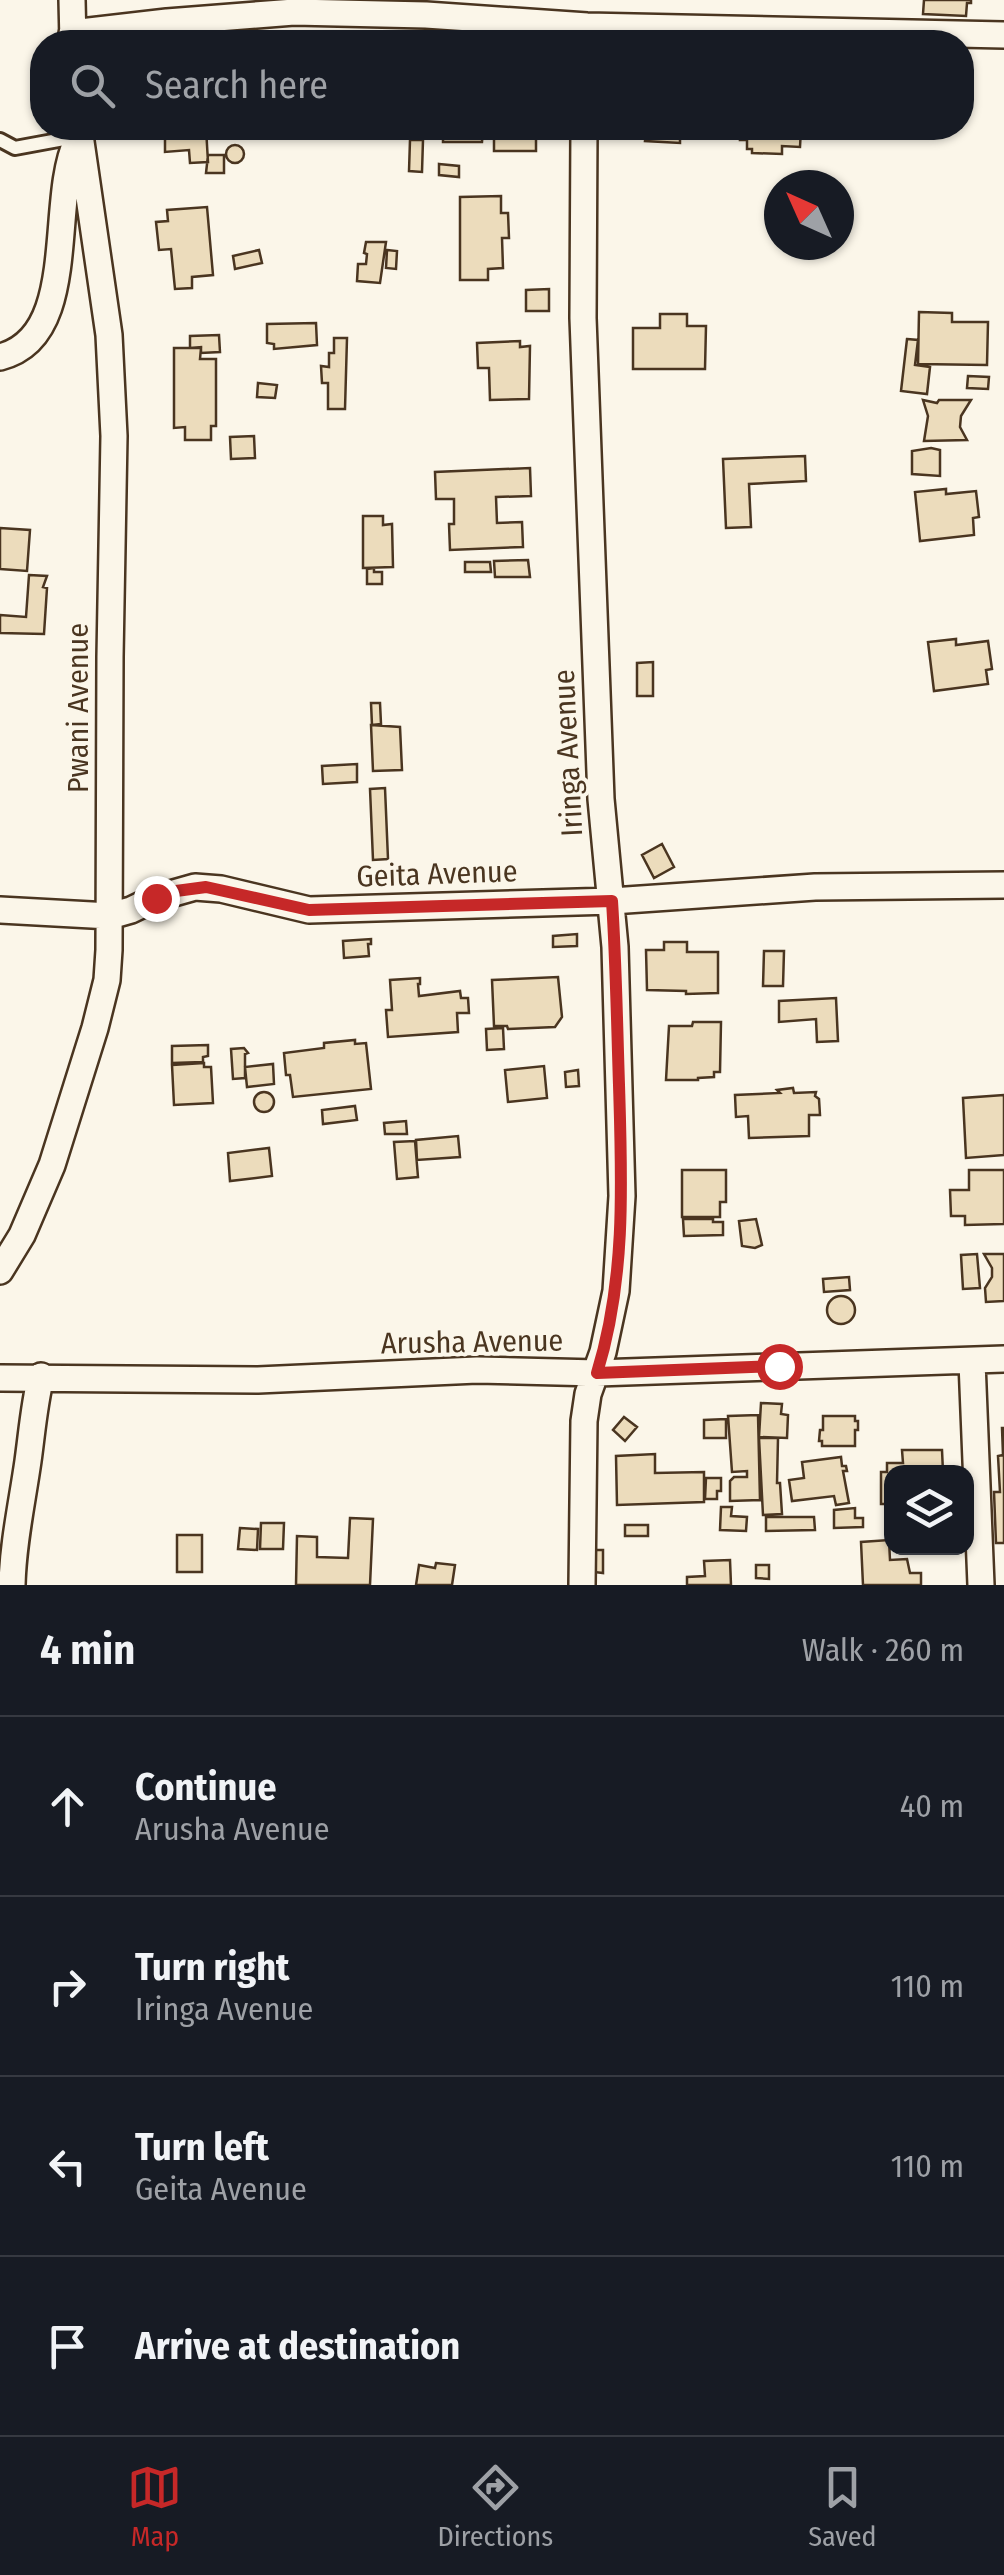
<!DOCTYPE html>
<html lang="en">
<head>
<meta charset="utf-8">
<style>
  :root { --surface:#171b24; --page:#20242c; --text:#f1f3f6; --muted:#9ea1a6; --line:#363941; --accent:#c62828 }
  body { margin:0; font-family:"Fira Sans Condensed",sans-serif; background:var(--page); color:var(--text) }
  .controls { position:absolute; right:30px; bottom:30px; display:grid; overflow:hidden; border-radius:20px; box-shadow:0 2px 8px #0004 }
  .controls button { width:90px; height:90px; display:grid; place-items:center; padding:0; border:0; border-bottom:2px solid var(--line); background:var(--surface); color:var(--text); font:50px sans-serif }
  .compass { position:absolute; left:764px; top:170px; width:90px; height:90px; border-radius:50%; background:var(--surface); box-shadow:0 2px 8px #0004; rotate:315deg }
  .stop { position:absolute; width:30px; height:30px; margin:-22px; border:8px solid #c62828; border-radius:50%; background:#fff }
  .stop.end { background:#c62828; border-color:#fff; box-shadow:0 2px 10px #0008 }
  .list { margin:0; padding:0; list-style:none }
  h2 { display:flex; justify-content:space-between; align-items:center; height:130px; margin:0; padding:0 40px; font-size:42px }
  h2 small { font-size:32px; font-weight:400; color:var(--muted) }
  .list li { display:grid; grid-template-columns:65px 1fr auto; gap:30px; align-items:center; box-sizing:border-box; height:180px; padding:0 40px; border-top:2px solid var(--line) }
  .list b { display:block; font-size:38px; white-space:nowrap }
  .list p { margin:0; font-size:32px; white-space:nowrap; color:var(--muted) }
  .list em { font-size:32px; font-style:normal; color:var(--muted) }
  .icon { flex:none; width:55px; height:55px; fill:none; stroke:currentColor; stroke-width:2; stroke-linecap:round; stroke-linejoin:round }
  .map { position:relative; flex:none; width:1004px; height:1585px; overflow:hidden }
  .search { position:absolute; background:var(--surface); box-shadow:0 2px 8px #0004; left:30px; right:30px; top:30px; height:110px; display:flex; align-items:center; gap:25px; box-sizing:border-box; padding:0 35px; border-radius:40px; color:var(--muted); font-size:38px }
  .sheet { height:850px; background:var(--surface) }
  nav { display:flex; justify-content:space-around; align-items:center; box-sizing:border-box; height:140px; border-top:2px solid var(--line); background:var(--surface); font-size:28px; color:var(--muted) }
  nav a { display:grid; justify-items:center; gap:5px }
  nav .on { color:var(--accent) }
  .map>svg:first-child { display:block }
</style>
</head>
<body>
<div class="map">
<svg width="1004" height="1585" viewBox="0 0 1004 1585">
  <rect width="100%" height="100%" fill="#fbf6e9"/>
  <path fill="#ecdcbc" stroke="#4a3520" stroke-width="2.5" d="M 924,0 L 971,0 L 971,3 L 967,3 L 966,16 L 923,14 Z
    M 158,128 L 206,128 L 208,162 L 190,163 L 189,150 L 165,152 L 165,138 L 159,138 Z
    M 443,128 L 483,128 L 482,142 L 443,142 Z
    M 494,128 L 527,128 L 527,133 L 536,133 L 536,151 L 494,151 Z
    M 639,128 L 697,128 L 696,137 L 680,137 L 680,143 L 645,141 L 646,133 L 639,133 Z
    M 741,128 L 801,128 L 800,147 L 782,146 L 782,154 L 752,153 L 752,149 L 747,149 L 747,140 L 740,140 Z
    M 410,140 L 423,140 L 422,172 L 409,171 Z
    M226 154a9 9 0 1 1 18 0a9 9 0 1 1-18 0Z
    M 208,155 L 224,155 L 224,173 L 206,173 Z
    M 439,164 L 459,166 L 459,177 L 439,175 Z
    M 501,196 L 501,213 L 508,213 L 509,238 L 502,238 L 503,268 L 488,269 L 488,280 L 460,280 L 460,197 Z
    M 207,207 L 213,275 L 192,277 L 192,288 L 175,289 L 171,249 L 159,250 L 156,222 L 168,221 L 167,210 Z
    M 366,242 L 386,242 L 380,283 L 357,281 L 358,264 L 366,264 L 367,254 L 364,253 Z
    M 259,250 L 262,263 L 235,269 L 233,256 Z
    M 387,250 L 397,251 L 396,269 L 386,268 Z
    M 549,289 L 549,311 L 526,311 L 526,290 Z
    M 919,312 L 952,313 L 952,322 L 988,322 L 987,365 L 918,364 Z
    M 660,314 L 687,314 L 687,326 L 706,326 L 705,369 L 633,369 L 633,328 L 660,328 Z
    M 316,323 L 317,345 L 274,349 L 274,344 L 267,343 L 267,324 Z
    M 219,335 L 220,352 L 201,353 L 201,347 L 190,348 L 190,336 Z
    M 334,338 L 347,338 L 345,409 L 328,409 L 328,383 L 322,383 L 321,366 L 329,367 L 329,353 L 334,353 Z
    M 907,339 L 918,340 L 915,365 L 930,367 L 927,394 L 901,391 Z
    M 520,341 L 520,347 L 530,346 L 529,399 L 490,400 L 489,368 L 478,368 L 477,343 Z
    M 174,348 L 201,348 L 200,359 L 216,359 L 216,426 L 211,426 L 211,440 L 185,440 L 185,427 L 174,428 Z
    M 968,376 L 989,377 L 988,389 L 967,388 Z
    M 258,383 L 277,385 L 275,398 L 257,397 Z
    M 923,400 L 937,403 L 939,400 L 971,400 L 961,416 L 960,427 L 967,440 L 924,441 L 928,416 Z
    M 254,436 L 255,458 L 231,459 L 230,437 Z
    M 931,448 L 940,450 L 940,476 L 912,474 L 912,451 Z
    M 805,456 L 806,481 L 749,484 L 751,527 L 726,528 L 723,459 Z
    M 530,468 L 531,496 L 496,497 L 497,523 L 522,522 L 523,547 L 450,550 L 449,524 L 454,524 L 454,499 L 436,499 L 435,472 Z
    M 946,489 L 946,494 L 976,491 L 979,517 L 973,518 L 974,535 L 920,541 L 915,492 Z
    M 363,516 L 383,516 L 383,525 L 392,524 L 393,567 L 363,568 Z
    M 0,528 L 30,530 L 27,571 L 0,569 Z
    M 528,560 L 530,577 L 495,577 L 494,561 Z
    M 465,562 L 490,562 L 491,572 L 465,572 Z
    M 374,568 L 374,572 L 382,572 L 382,584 L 367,584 L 367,569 Z
    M 29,575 L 47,576 L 43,587 L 47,588 L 44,634 L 0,633 L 0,615 L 26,617 Z
    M 956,639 L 956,645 L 988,641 L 992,669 L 986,670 L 988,684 L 934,691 L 928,642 Z
    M 653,662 L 653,696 L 637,696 L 637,663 Z
    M 371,703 L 380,703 L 381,724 L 372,725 Z
    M 371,725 L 400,727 L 402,770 L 373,771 Z
    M 357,764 L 357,782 L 323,784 L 322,766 Z
    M 385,788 L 388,859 L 373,860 L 370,789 Z
    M 662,844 L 674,867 L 654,878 L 642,855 Z
    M 577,934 L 577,946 L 553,947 L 553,936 Z
    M 371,939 L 371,944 L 368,944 L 369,956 L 344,958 L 343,941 Z
    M 664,942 L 687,942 L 687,952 L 718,952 L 718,993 L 686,994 L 686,991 L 647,990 L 646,950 L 664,950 Z
    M 764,951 L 784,951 L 783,986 L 763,986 Z
    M 558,977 L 562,1017 L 555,1027 L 508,1029 L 507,1026 L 494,1026 L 492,980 Z
    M 420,978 L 420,984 L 418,984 L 419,996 L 460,991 L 461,998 L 468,998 L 469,1013 L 457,1013 L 458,1032 L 388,1037 L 386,1010 L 392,1010 L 390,980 Z
    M 836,998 L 838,1041 L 817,1042 L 816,1019 L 779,1022 L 779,1001 Z
    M 693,1022 L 721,1022 L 720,1072 L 714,1072 L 714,1077 L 698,1078 L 698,1080 L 666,1080 L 669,1026 L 692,1026 Z
    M 503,1028 L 504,1049 L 487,1050 L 486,1029 Z
    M 355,1040 L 355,1044 L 366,1043 L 371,1089 L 293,1097 L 290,1075 L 286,1075 L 284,1053 L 324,1048 L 324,1043 Z
    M 208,1045 L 208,1056 L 203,1057 L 203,1062 L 172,1063 L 172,1046 Z
    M 244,1048 L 248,1053 L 245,1054 L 245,1078 L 233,1079 L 231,1049 Z
    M 204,1063 L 204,1067 L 211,1067 L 213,1103 L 174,1105 L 172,1065 Z
    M 273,1064 L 274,1084 L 247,1087 L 245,1067 Z
    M 544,1066 L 547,1098 L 508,1102 L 505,1070 Z
    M 578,1070 L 579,1086 L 566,1087 L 565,1072 Z
    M 793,1088 L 794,1093 L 816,1092 L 815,1096 L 819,1099 L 820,1115 L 809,1115 L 809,1136 L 749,1138 L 748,1116 L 736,1117 L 735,1095 L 780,1093 L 777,1090 Z
    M254 1102a10 10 0 1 1 20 0a10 10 0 1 1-20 0Z
    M 1004,1095 L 1004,1155 L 966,1158 L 963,1098 Z
    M 355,1106 L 357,1120 L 323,1124 L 322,1110 Z
    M 406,1121 L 407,1134 L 385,1134 L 384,1123 Z
    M 458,1136 L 460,1157 L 417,1160 L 416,1140 Z
    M 415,1141 L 418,1177 L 397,1179 L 394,1142 Z
    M 269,1148 L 272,1176 L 230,1181 L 228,1153 Z
    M 682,1170 L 726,1170 L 726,1202 L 720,1202 L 720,1217 L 682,1217 Z
    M 969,1170 L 1004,1170 L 1004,1224 L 965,1225 L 965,1216 L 951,1216 L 950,1190 L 969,1190 Z
    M 683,1219 L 713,1219 L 713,1222 L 723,1222 L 723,1235 L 684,1236 Z
    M 756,1219 L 762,1245 L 755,1248 L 742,1246 L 739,1221 Z
    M 977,1254 L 980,1288 L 963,1289 L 961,1255 Z
    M 984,1254 L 1004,1254 L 1004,1301 L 986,1302 L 985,1288 L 992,1277 L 992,1268 Z
    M 849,1277 L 850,1290 L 824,1292 L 823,1279 Z
    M827 1310a14 14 0 1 1 28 0a14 14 0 1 1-28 0Z
    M 761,1403 L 782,1404 L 781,1414 L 788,1415 L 787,1438 L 759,1437 Z
    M 758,1415 L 760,1500 L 730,1501 L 730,1481 L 734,1477 L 747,1477 L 747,1471 L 732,1472 L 728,1416 Z
    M 823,1416 L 855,1416 L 855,1421 L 858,1421 L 858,1430 L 855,1430 L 855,1446 L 822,1446 L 822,1441 L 819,1441 L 820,1430 L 823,1430 Z
    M 624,1417 L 637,1427 L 625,1441 L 613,1430 Z
    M 726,1419 L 726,1438 L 704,1438 L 704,1420 Z
    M 1002,1428 L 1004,1428 L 1004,1543 L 996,1543 L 994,1492 L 1000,1492 L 998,1456 L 1003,1455 Z
    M 759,1438 L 778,1438 L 777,1483 L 780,1483 L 782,1514 L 763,1515 Z
    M 902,1450 L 942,1450 L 943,1472 L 892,1472 L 892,1504 L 881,1504 L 881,1472 L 887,1472 L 887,1463 L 903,1463 Z
    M 655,1454 L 655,1473 L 704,1472 L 704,1502 L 617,1505 L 616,1456 Z
    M 841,1457 L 842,1466 L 846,1466 L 847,1471 L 843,1471 L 849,1503 L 836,1505 L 834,1496 L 792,1501 L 789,1480 L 804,1478 L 802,1462 Z
    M 706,1478 L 721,1478 L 721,1491 L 717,1491 L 717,1499 L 705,1499 Z
    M 721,1507 L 732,1507 L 731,1516 L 747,1517 L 746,1531 L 720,1530 Z
    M 855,1508 L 855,1518 L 863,1518 L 863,1527 L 834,1528 L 834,1510 Z
    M 766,1517 L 814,1517 L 815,1530 L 766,1531 Z
    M 350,1518 L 373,1519 L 370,1585 L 296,1585 L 297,1536 L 317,1537 L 317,1557 L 348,1558 Z
    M 261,1523 L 284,1523 L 283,1549 L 260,1549 Z
    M 625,1525 L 648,1525 L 648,1536 L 625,1536 Z
    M 240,1528 L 258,1529 L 257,1550 L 238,1549 Z
    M 177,1535 L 202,1535 L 202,1572 L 177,1572 Z
    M 889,1540 L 890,1560 L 907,1559 L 910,1573 L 921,1573 L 921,1585 L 863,1585 L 861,1542 Z
    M 594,1550 L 603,1550 L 603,1573 L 594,1572 Z
    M 730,1560 L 731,1585 L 687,1585 L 687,1577 L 705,1576 L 704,1561 Z
    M 436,1563 L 455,1565 L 452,1585 L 416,1585 L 419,1565 L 435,1568 Z
    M 756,1565 L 769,1565 L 769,1579 L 756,1578 Z"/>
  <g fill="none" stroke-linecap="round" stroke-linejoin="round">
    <defs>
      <path id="service" d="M 0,140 L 15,148 L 80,136"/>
      <path id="minor" d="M 72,0 L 73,42
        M 72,33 L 167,22 L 294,12 L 426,15 L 587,26 L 1004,35
        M 0,357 C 81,337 48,201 77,141
        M 0,910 L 110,916 L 131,910 L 156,898 L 195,887 L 221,889 L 309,910 L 612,901 L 815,887 L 1004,885
        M 0,1271 L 22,1235 L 52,1165 L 95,1028 L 107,980 L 109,950 L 110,657 L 114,436 L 109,335 L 79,128
        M 972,1362 L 981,1585
        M 0,1378 L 258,1380 L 477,1370 L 597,1373 L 1004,1359
        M 12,1585 C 13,1543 22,1503 28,1461 C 32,1432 34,1405 41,1376
        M 582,1585 L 584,1421 L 588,1394 L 603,1352 L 616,1291 L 622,1196 L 615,947 L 601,799 L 583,318 L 584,128"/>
    </defs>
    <use href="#service" stroke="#4a3520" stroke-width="18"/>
    <use href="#minor" stroke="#4a3520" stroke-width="30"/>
    <use href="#service" stroke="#fbf6e9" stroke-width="12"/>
    <use href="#minor" stroke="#fbf6e9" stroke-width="25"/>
  </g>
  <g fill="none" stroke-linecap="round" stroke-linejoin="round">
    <path stroke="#c62828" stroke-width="12" d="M 156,898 L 176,891 L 206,887 L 309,910 L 612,901 C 616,962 617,1024 619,1085 C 622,1182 626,1279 597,1373 L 779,1366"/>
  </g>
  <g text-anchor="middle" stroke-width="8" stroke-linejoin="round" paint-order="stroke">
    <g font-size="30" fill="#4a3520" stroke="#fbf6e9">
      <text transform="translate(78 708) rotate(-90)" y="10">Pwani Avenue</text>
      <text transform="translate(568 753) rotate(-93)" y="10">Iringa Avenue</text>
      <text transform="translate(437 874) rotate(-2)" y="10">Geita Avenue</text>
      <text transform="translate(472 1342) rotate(-1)" y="10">Arusha Avenue</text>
    </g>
  </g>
</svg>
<div class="controls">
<button><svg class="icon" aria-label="layers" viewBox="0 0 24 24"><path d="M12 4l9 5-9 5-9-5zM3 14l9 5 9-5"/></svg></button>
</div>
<svg class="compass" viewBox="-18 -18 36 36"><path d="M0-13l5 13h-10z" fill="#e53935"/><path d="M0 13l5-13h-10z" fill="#9ea1a6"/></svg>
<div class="stop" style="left:779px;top:1366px"></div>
<div class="stop end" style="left:156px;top:898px"></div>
<div class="search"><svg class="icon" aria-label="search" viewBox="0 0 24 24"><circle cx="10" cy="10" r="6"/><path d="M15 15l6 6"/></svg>Search here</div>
</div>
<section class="sheet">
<h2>4 min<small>Walk · 260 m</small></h2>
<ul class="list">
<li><svg class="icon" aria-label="ahead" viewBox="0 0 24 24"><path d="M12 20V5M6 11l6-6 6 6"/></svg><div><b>Continue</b><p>Arusha Avenue</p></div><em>40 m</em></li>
<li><svg class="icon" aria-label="right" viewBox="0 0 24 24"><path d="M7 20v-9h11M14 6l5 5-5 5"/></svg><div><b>Turn right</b><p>Iringa Avenue</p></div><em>110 m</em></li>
<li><svg class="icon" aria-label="left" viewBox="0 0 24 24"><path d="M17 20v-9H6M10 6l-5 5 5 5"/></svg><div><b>Turn left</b><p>Geita Avenue</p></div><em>110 m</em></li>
<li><svg class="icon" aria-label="arrive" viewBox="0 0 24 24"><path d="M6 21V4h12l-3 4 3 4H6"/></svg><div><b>Arrive at destination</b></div></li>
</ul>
</section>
<nav>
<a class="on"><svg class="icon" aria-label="map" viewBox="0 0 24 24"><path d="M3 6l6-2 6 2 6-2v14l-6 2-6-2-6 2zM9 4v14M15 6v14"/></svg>Map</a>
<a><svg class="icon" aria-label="directions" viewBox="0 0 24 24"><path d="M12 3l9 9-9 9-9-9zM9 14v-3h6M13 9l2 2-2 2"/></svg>Directions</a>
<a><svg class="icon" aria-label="saved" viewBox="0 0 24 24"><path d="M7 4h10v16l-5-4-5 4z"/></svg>Saved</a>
</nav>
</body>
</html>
